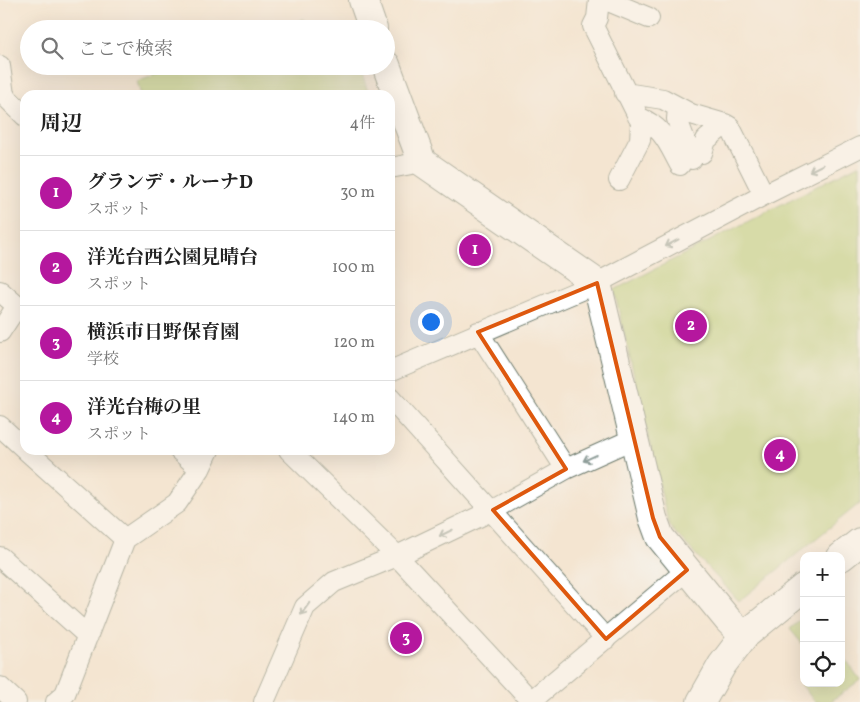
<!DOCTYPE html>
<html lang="ja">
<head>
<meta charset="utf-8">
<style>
  :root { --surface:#fff; --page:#f6f6f6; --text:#222; --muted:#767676; --line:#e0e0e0; --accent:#b5179e }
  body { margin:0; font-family:Vollkorn,"Noto Serif JP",serif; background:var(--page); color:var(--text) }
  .controls { position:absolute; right:15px; bottom:15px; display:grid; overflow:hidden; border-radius:10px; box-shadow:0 5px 20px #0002 }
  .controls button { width:45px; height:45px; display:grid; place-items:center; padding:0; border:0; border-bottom:1px solid var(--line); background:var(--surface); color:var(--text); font:25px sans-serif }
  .you { position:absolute; left:430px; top:321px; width:18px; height:18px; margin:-12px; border:4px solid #fff; border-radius:50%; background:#1a73e8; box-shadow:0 0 0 8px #1a73e833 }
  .badge { display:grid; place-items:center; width:32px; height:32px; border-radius:50%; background:var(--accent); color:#fff; font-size:16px; font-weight:700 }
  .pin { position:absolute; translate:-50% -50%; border:2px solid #fff; box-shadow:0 1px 5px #0006 }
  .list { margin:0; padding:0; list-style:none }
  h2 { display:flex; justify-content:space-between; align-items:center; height:65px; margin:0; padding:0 20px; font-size:21px }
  h2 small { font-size:16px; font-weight:400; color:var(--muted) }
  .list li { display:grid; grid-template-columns:32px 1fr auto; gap:15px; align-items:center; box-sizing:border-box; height:75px; padding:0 20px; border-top:1px solid var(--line) }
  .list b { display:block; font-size:19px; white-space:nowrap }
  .list p { margin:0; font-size:16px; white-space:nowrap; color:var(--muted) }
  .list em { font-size:16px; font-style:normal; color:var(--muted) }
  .icon { flex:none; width:28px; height:28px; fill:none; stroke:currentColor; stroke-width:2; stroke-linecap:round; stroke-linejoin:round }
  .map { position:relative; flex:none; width:860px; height:702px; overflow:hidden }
  .search { position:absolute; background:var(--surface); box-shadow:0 5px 20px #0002; left:20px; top:20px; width:375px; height:55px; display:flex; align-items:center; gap:12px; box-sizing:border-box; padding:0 18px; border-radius:28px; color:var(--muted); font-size:19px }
  .panel { position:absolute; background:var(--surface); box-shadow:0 5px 20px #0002; left:20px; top:90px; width:375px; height:365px; border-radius:15px }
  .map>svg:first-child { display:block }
</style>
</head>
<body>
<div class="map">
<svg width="860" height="702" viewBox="0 0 860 702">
  <rect width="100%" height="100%" fill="#f6f6f2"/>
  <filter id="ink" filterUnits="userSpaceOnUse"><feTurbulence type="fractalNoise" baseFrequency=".02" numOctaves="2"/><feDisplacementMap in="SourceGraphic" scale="10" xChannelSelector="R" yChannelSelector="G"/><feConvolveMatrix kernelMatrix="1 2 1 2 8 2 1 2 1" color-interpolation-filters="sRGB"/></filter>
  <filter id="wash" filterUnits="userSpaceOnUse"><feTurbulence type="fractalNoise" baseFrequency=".0096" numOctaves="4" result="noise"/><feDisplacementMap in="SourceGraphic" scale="20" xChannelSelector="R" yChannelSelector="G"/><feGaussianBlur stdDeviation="1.12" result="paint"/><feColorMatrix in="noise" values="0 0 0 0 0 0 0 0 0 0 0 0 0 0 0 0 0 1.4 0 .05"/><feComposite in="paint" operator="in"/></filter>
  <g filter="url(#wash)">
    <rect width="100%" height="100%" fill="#f4e5d1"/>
    <path fill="#b3ce75" stroke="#698654" d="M 304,19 L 306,26 L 315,29 L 278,29 Z
      M 177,66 L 359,66 L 369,95 L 141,95 L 137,81 Z
      M 860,164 L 860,503 L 739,601 L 669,526 L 614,290 Z
      M 804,617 L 804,646 L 790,629 Z
      M 841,652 L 860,680 L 830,702 L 815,702 L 798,680 L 804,676 L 804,683 L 841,683 Z"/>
  </g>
  <g filter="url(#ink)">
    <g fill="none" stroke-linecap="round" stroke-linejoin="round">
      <defs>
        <path id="street" d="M 599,0 L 597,18 L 593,26 L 641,122 L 640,140 L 619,180
          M 606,0 L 649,18
          M 0,66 L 4,95 L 25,116
          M 625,93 L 663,99 L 691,114 L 725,124 L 730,127 L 764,195
          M 678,107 L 677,119 L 692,159
          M 638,117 C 663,127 668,143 680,165
          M 702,153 L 706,140 L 725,124
          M 390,168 L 422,162
          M 0,291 L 17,306
          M 0,332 L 17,306 L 25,313
          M 478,332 L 566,469
          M 390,371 L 597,283 L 764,195 L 860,147
          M 390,398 L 606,639
          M 0,426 L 25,449
          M 26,450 L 125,539
          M 179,450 L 200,469
          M 289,450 L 397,556 L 531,701 L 687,570
          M 0,557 L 88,636
          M 0,687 L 16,702
          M 56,702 L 65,694 L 125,539 L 177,503 L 200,469 L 209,450
          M 264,702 L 305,607 L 334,582 L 397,556 L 493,510 L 566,469 L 635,438"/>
        <path id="secondary" d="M 363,0 L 373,29
          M 386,65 L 422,162 L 597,283 L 653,518 L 660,537 L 728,620 L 744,636
          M 841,557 L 860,542
          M 701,702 L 722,665 L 744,636 L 804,587"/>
      </defs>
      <use href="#street" stroke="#6a786b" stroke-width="22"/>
      <use href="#secondary" stroke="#6a786b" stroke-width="30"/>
      <use href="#street" stroke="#fff" stroke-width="20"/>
      <use href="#secondary" stroke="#fff" stroke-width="28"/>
    </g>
    <defs><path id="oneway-shaft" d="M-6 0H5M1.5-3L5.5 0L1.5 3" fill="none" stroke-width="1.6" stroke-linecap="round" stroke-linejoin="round" transform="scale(1.25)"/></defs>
    <g stroke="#8f9e9a">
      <use href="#oneway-shaft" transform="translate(816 168) rotate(154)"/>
      <use href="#oneway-shaft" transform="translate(672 243) rotate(152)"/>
      <use href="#oneway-shaft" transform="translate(590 458) rotate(156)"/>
      <use href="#oneway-shaft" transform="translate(446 533) rotate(154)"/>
      <use href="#oneway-shaft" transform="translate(305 609) rotate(125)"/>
    </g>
  </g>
  <path d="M0 0H860V702H0ZM 597,283 L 653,518 L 660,537 L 687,570 L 606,639 L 493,510 L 566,469 L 478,332 Z" fill="#f4e5d1" fill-opacity=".55" fill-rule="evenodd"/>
  <path fill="none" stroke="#de580e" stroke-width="4" stroke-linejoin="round" d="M 597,283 L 653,518 L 660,537 L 687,570 L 606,639 L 493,510 L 566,469 L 478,332 Z"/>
</svg>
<div class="controls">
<button>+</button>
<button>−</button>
<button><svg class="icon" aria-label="locate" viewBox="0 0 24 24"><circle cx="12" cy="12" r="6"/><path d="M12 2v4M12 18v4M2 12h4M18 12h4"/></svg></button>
</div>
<div class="you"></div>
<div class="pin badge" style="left:475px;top:250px">1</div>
<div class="pin badge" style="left:691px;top:326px">2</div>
<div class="pin badge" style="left:406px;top:638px">3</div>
<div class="pin badge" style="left:780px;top:455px">4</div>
<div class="search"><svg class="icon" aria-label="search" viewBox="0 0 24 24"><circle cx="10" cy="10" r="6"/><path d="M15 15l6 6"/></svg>ここで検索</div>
<section class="panel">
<h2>周辺<small>4件</small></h2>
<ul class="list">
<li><span class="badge">1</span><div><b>グランデ・ルーナD</b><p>スポット</p></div><em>30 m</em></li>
<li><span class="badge">2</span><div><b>洋光台西公園見晴台</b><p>スポット</p></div><em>100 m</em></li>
<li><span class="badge">3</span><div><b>横浜市日野保育園</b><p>学校</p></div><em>120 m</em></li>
<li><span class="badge">4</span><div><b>洋光台梅の里</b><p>スポット</p></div><em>140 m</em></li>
</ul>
</section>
</div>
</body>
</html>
